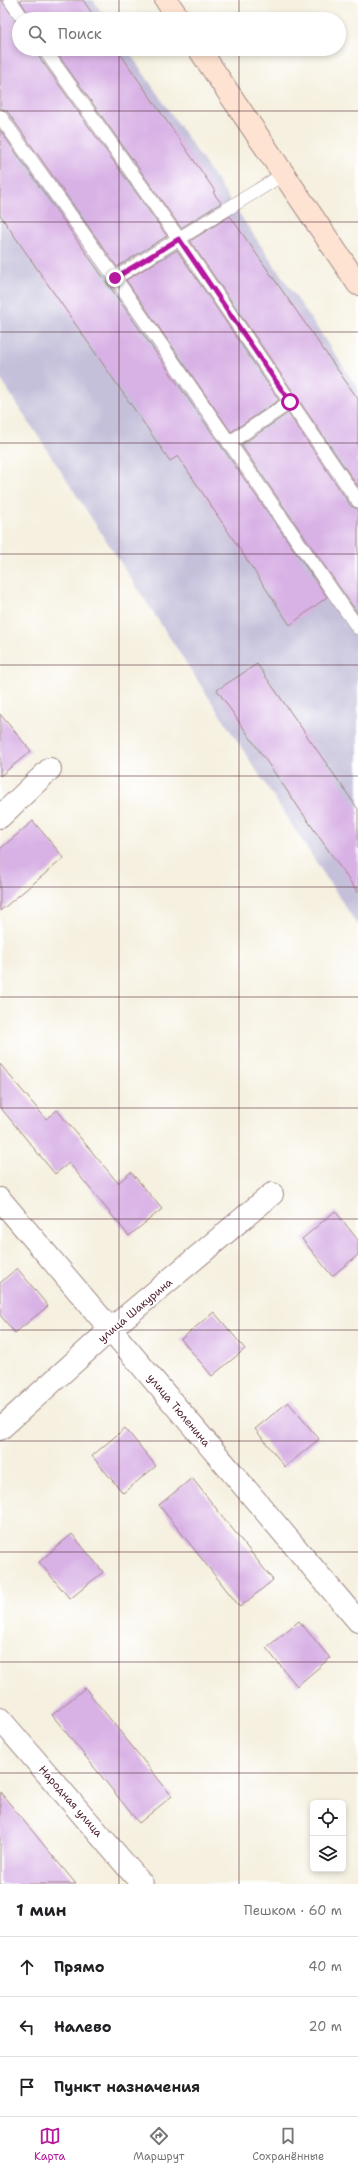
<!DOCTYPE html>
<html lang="ru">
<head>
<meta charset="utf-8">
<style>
  :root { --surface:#fff; --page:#f2f2f2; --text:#202124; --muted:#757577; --line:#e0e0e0; --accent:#b5179e }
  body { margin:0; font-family:"Shantell Sans",sans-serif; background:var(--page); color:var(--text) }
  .controls { position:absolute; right:12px; bottom:12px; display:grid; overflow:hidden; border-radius:6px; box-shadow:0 2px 6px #0003 }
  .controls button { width:36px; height:36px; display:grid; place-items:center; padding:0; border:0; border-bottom:1px solid var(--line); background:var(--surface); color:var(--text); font:20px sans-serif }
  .stop { position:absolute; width:12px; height:12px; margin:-9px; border:3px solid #b5179e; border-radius:50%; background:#fff }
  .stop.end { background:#b5179e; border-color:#fff; box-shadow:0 1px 4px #0008 }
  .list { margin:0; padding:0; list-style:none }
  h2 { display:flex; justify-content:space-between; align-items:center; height:52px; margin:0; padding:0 16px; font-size:17px }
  h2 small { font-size:13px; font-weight:400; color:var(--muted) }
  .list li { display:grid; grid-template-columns:26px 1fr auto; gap:12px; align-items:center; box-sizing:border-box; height:60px; padding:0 16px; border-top:1px solid var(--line) }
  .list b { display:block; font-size:15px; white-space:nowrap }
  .list em { font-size:13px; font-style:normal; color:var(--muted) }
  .icon { flex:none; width:22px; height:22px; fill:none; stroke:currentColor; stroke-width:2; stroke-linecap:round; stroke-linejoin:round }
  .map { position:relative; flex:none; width:358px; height:1884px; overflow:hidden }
  .search { position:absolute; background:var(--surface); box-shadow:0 2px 6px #0003; left:12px; right:12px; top:12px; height:44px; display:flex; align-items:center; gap:10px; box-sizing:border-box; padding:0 14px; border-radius:22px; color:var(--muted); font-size:15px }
  .sheet { height:232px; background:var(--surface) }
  nav { display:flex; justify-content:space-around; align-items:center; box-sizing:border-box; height:56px; border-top:1px solid var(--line); background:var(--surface); font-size:11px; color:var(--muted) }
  nav a { display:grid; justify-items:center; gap:2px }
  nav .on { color:var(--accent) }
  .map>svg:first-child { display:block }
</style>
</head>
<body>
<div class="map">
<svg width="358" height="1884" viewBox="0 0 358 1884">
  <rect width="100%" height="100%" fill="#fff"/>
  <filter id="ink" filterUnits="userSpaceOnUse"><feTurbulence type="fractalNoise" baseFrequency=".025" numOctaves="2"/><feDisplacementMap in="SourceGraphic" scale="8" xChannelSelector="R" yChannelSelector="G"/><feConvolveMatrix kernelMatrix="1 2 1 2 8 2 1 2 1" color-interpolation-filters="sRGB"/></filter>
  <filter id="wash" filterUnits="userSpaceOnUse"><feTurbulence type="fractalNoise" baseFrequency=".012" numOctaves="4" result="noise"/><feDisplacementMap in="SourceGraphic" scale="16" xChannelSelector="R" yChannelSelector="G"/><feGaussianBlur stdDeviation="0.9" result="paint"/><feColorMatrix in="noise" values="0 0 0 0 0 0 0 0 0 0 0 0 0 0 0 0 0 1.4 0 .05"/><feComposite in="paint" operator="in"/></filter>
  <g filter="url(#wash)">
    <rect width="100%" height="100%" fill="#f5f0df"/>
    <path fill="#c5c0da" d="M 0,0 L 93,0 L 106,19 L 19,19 L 19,49 L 127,49 L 358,388 L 358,926 L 0,378 Z"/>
    <g id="blocks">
      <path fill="#d8b1e5" d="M 0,0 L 2,0 L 19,26 L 19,49 L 36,49 L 37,54 L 167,236 L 117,267 L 7,111 L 0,108 Z
        M 20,0 L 83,0 L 96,19 L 31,19 Z
        M 54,49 L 117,49 L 215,191 L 213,192 L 221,203 L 181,228 Z
        M 0,130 L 327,597 L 290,625 L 178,456 L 170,461 L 0,215 Z
        M 230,216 L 358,399 L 358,487 L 190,241 Z
        M 177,250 L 279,400 L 231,432 L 126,280 Z
        M 288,413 L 351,506 L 358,509 L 358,614 L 241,445 Z
        M 257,664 L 358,809 L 358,893 L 217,690 Z
        M 0,714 L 31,751 L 0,776 Z
        M 33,821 L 64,858 L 0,911 L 0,849 Z
        M 0,1064 L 46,1119 L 57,1110 L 118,1183 L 131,1172 L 162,1209 L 129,1236 L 69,1163 L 55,1174 L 0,1107 Z
        M 335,1211 L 358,1240 L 358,1255 L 332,1276 L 302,1239 Z
        M 17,1268 L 48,1306 L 15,1333 L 0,1315 L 0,1283 Z
        M 214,1312 L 245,1349 L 212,1376 L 181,1339 Z
        M 288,1402 L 319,1439 L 285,1467 L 255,1429 Z
        M 125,1428 L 156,1466 L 123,1493 L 92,1456 Z
        M 192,1478 L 273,1580 L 240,1607 L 159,1505 Z
        M 72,1534 L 103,1572 L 70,1599 L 39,1562 Z
        M 299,1621 L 330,1658 L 297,1686 L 266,1648 Z
        M 85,1688 L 172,1796 L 139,1823 L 52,1715 Z
        M 0,1792 L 76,1884 L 0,1884 Z"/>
    </g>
  </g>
  <g filter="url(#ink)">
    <use href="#blocks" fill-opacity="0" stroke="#a08885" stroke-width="1"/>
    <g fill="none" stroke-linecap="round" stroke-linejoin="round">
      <defs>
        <path id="lane" d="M 10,0 L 23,19
          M 44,49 L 179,239 L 358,501
          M 0,116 L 115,278
          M 284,174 L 115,278 L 358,628
          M 229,443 L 290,402"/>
        <path id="street" d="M 0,817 L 50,769
          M 0,1199 L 358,1621
          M 0,1429 L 111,1329 L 272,1194
          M 0,1719 L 142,1884"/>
        <path id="secondary" d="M 166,0 L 179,19
          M 199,49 L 358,284"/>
      </defs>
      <use href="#lane" stroke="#a08885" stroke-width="14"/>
      <use href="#street" stroke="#a08885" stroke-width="24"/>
      <use href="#secondary" stroke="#a08885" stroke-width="24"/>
      <use href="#lane" stroke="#fff" stroke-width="13"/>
      <use href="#street" stroke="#fff" stroke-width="22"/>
      <use href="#secondary" stroke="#fee3d2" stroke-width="22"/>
    </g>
  </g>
  <g fill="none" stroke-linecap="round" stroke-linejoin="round" filter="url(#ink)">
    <path stroke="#b5179e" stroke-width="5" d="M 115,278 L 179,239 L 290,402"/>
  </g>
  <path fill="none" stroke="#4a1f2b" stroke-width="1" stroke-opacity="0.55" d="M 119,0 L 119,19M 239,0 L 239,19M 119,49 L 119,1884M 239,49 L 239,1884M 0,111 L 358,111M 0,222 L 358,222M 0,332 L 358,332M 0,443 L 358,443M 0,554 L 358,554M 0,665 L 358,665M 0,776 L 358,776M 0,887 L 358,887M 0,997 L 358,997M 0,1108 L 358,1108M 0,1219 L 358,1219M 0,1330 L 358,1330M 0,1441 L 358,1441M 0,1552 L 358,1552M 0,1662 L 358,1662M 0,1773 L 358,1773"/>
  <g text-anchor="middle" stroke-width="3.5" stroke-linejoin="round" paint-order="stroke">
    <g font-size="11" fill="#4a1f2b" stroke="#fff">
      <text transform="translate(135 1310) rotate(-40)" y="4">улица Шакурина</text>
      <text transform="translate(179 1410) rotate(50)" y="4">улица Тюленина</text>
      <text transform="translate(71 1801) rotate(49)" y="4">Народная улица</text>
    </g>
  </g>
</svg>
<div class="controls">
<button><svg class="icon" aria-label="locate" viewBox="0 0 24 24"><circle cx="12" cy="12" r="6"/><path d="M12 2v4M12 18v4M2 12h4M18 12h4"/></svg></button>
<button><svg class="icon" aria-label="layers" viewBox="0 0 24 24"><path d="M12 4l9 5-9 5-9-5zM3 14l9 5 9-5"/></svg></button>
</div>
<div class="stop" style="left:290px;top:402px"></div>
<div class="stop end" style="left:115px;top:278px"></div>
<div class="search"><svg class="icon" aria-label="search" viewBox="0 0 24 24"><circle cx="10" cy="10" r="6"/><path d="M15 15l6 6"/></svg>Поиск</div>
</div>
<section class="sheet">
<h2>1 мин<small>Пешком · 60 m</small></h2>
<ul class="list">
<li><svg class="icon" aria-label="ahead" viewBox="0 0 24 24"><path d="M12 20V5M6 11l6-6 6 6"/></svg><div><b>Прямо</b></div><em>40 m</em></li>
<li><svg class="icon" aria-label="left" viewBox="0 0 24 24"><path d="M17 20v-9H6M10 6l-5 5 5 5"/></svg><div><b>Налево</b></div><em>20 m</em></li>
<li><svg class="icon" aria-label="arrive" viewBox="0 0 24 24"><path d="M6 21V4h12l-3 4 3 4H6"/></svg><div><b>Пункт назначения</b></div></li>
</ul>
</section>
<nav>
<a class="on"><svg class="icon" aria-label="map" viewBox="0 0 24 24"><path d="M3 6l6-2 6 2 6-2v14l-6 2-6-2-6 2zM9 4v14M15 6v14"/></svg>Карта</a>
<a><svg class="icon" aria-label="directions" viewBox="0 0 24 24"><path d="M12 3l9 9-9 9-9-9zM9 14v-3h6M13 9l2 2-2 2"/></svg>Маршрут</a>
<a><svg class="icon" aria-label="saved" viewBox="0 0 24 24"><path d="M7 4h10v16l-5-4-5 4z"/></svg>Сохранённые</a>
</nav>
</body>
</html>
